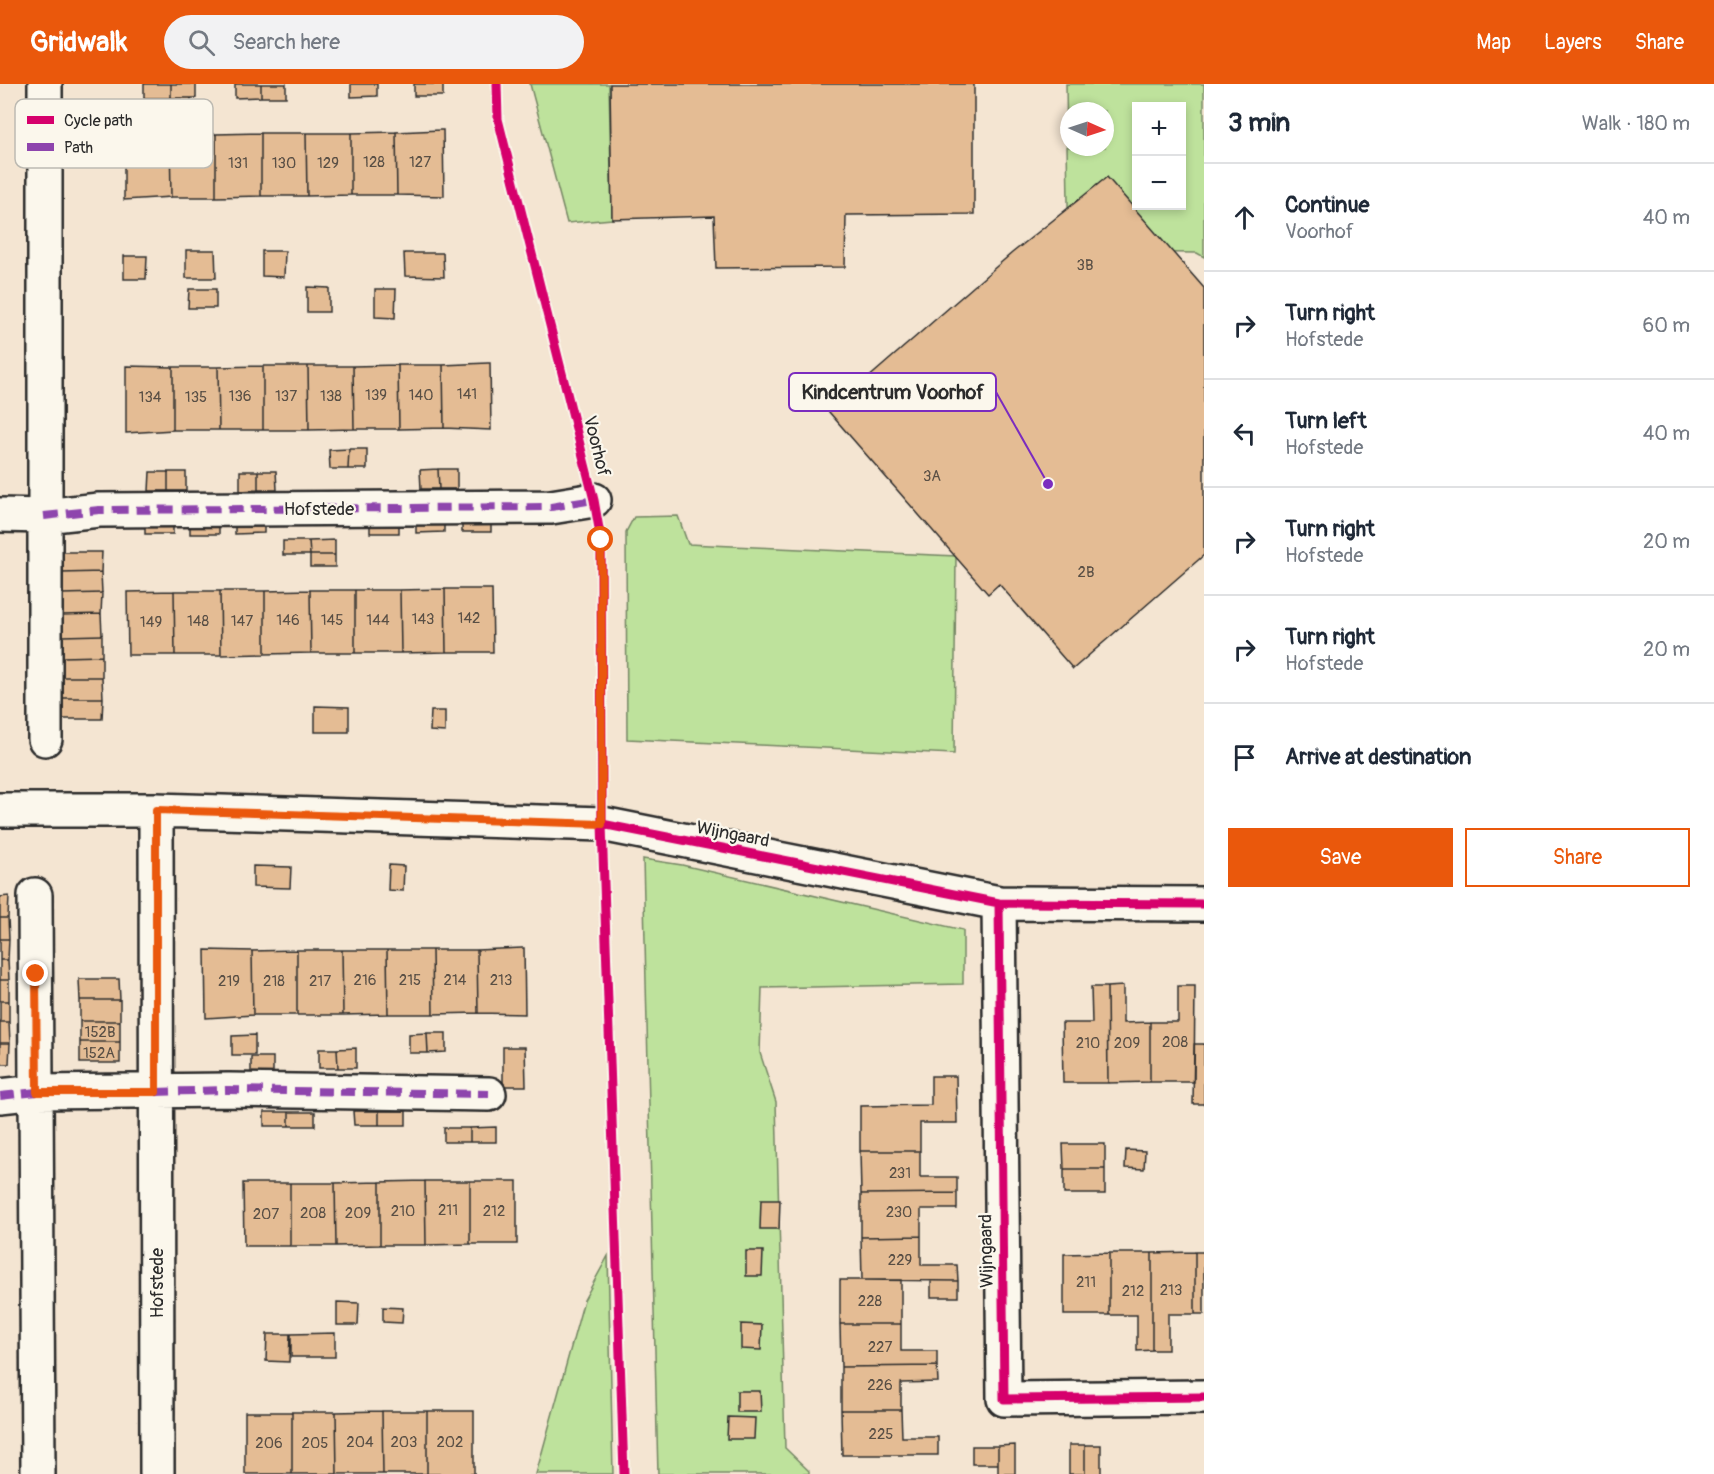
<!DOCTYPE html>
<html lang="en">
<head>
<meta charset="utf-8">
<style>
  :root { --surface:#fff; --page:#f2f2f3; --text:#1f2937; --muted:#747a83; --line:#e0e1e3; --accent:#ea580c }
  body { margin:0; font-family:Pangolin,sans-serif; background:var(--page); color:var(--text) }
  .controls { position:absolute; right:18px; top:18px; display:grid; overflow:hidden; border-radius:0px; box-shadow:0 3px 9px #0003 }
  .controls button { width:54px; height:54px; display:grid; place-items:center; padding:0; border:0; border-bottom:2px solid var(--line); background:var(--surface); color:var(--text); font:30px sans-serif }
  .compass { position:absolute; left:1060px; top:18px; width:54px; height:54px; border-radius:50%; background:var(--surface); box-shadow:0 3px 9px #0003; rotate:93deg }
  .stop { position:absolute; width:18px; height:18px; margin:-14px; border:4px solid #ea580c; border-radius:50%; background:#fff }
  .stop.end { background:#ea580c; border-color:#fff; box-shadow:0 2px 6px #0008 }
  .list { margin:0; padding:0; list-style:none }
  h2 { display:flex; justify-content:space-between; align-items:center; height:78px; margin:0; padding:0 24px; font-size:26px }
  h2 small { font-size:20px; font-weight:400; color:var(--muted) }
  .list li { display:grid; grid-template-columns:39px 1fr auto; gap:18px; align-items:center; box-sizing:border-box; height:108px; padding:0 24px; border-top:2px solid var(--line) }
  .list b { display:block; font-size:22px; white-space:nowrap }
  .list p { margin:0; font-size:20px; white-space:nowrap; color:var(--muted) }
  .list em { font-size:20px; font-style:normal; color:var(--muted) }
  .actions { display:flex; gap:12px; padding:18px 24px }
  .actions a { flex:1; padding:14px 0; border:2px solid var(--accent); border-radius:0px; text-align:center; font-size:21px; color:var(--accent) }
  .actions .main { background:var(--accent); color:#fff }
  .icon { flex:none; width:33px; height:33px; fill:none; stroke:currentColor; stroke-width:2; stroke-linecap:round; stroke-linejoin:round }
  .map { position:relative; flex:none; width:1204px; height:1390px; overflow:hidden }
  header { display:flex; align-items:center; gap:36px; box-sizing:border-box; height:84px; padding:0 30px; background:var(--accent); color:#fff }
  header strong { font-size:28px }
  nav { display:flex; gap:33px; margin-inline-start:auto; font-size:21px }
  .search { width:420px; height:54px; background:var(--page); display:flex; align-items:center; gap:15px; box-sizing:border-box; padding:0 21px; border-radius:33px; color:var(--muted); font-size:22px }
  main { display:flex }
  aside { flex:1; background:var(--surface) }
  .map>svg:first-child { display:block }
</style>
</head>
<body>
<header>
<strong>Gridwalk</strong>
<div class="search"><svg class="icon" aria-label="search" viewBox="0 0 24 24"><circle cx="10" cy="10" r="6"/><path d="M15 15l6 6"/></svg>Search here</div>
<nav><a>Map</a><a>Layers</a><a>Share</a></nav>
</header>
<main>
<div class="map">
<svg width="1204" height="1390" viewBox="0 0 1204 1390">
  <rect width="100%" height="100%" fill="#f4e5d2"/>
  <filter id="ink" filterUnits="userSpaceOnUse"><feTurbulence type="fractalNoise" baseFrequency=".0167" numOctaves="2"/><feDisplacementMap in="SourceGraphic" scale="12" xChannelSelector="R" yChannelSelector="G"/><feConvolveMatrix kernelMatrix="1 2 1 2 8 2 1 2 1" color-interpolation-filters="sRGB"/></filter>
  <g filter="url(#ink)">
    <path fill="#bee29c" stroke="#748664" stroke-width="1.5" fill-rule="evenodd" d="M 530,0 L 609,0 L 612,135 L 567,139 Z
      M 1066,0 L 1204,0 L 1204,173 L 1197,169 L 1103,168 L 1069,177 ZM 1136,22 L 1182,22 L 1182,122 L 1136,122 ZM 1069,27 L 1105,27 L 1105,63 L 1069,63 Z
      M 678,432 L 688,460 L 956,472 L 954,670 L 627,655 L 626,448 L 634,433 Z
      M 643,775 L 682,781 L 963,846 L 963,900 L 762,904 L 760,969 L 776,1018 L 785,1364 L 809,1387 L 809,1390 L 658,1390 Z
      M 608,1172 L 613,1390 L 536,1390 L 584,1216 Z"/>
    <path fill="#e4bc94" stroke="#2b2b2b" stroke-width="1.5" d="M 144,0 L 171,0 L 171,14 L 144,14 Z
      M 171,0 L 196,0 L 196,14 L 171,14 Z
      M 235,0 L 261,0 L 261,13 L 235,14 Z
      M 261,0 L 286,0 L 286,13 L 261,13 Z
      M 351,0 L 377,0 L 377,12 L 351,13 Z
      M 414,0 L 443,0 L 443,12 L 414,12 Z
      M 610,0 L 974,0 L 974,130 L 846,131 L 845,183 L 716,184 L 714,132 L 612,135 Z
      M 171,14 L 191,14 L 191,29 L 171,29 Z
      M 441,46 L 443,46 L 444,112 L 397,111 L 396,48 Z
      M 396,48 L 397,111 L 351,111 L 351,49 Z
      M 124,49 L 170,50 L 171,113 L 124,116 Z
      M 261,49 L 306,49 L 307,112 L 261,112 Z
      M 261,49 L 261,112 L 216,113 L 216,50 Z
      M 306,49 L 351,49 L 351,111 L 307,112 Z
      M 170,50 L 216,50 L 216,113 L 171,113 Z
      M 1107,93 L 1204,204 L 1204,471 L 1073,585 L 999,500 L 988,510 L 829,328 L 1012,169 Z
      M 186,166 L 215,166 L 216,194 L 186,194 Z
      M 262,167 L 285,167 L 284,193 L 262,192 Z
      M 404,169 L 443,169 L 444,193 L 405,192 Z
      M 124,172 L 147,172 L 146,195 L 124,195 Z
      M 307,203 L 329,204 L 329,228 L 307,228 Z
      M 189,205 L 216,205 L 216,224 L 188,224 Z
      M 375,205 L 396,205 L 395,234 L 375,233 Z
      M 488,279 L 490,279 L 491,346 L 444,344 L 443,281 Z
      M 398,281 L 443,281 L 444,344 L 399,345 Z
      M 398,281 L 399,345 L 354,345 L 353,282 Z
      M 126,282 L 173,283 L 173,346 L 126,349 Z
      M 263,282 L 263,346 L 219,346 L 218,283 Z
      M 263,282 L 308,282 L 309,346 L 263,346 Z
      M 308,282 L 353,282 L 354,345 L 309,346 Z
      M 173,283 L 218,283 L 219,346 L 173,346 Z
      M 349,365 L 348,385 L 330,385 L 329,366 Z
      M 349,365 L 367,365 L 367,385 L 348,385 Z
      M 438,385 L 457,385 L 457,405 L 439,405 Z
      M 438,385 L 439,405 L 421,405 L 420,386 Z
      M 240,387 L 258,387 L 258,406 L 240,407 Z
      M 258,387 L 276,387 L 277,406 L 258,406 Z
      M 150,388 L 168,388 L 168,407 L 149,407 Z
      M 168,388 L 186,388 L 186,407 L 168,407 Z
      M 462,433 L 491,433 L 491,448 L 462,448 Z
      M 370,434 L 399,434 L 399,449 L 370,449 Z
      M 416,434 L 444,434 L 444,448 L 416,449 Z
      M 264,435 L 264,449 L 235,450 L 235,436 Z
      M 145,436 L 173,436 L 173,450 L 145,450 Z
      M 190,436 L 219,436 L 219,450 L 190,450 Z
      M 335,456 L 335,471 L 310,471 L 309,457 Z
      M 283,457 L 309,457 L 310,471 L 283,471 Z
      M 62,468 L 102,468 L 101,488 L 61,489 Z
      M 310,471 L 335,471 L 335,483 L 310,483 Z
      M 101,488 L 102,509 L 62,510 L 61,489 Z
      M 445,505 L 446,568 L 401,569 L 400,506 Z
      M 445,505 L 492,505 L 493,568 L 446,568 Z
      M 310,506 L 355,506 L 355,569 L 311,569 Z
      M 310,506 L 311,569 L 265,570 L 265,507 Z
      M 355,506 L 400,506 L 401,569 L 355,569 Z
      M 174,507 L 175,571 L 128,571 L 127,508 Z
      M 174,507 L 220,507 L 221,571 L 175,571 Z
      M 220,507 L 265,507 L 265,570 L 221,571 Z
      M 102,509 L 101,530 L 62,531 L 62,510 Z
      M 101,530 L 102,551 L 62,552 L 62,531 Z
      M 102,551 L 102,572 L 63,573 L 62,552 Z
      M 102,572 L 102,593 L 62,593 L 63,573 Z
      M 62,593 L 102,593 L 103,614 L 63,614 Z
      M 63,614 L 103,614 L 102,635 L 62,635 Z
      M 315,622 L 349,623 L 349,648 L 315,648 Z
      M 431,627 L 445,627 L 445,648 L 430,647 Z
      M 389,781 L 404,782 L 403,807 L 388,806 Z
      M 253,782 L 291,783 L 290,804 L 253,803 Z
      M 9,812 L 8,834 L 0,834 L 0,813 Z
      M 0,834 L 8,834 L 9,855 L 0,855 Z
      M 0,855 L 9,855 L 8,876 L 0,876 Z
      M 522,864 L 524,864 L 525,930 L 478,929 L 477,866 Z
      M 205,866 L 252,867 L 253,931 L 206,934 Z
      M 297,866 L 342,866 L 343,931 L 297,931 Z
      M 297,866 L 297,931 L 253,931 L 252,867 Z
      M 342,866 L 387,866 L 388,930 L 343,931 Z
      M 387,866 L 432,866 L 433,930 L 388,930 Z
      M 432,866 L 477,866 L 478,929 L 433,930 Z
      M 0,876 L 8,876 L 9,896 L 0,896 Z
      M 79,895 L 119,895 L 120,916 L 80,916 Z
      M 0,896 L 9,896 L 9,917 L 0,917 Z
      M 1123,902 L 1123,939 L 1150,938 L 1150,998 L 1108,999 L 1107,903 Z
      M 1178,902 L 1195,902 L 1194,998 L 1150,998 L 1150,938 L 1178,938 Z
      M 1091,903 L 1107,903 L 1108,999 L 1063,999 L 1062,939 L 1092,939 Z
      M 80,916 L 120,916 L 120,937 L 80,937 Z
      M 0,917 L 9,917 L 9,938 L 0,938 Z
      M 80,937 L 120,937 L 120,958 L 80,958 Z
      M 0,938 L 9,938 L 10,959 L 0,959 Z
      M 427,949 L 428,969 L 409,969 L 409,950 Z
      M 427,949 L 446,949 L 446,968 L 428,969 Z
      M 255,951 L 255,971 L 232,971 L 232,952 Z
      M 80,958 L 120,958 L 120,979 L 80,979 Z
      M 0,959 L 10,959 L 9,980 L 0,980 Z
      M 1194,960 L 1204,960 L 1204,1020 L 1193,1020 Z
      M 503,963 L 525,963 L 526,1002 L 503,1002 Z
      M 356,964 L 356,984 L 338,984 L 337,965 Z
      M 319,965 L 337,965 L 338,984 L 319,984 Z
      M 251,973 L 273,973 L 273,994 L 251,994 Z
      M 931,992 L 956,992 L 957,1039 L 920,1039 L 920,1067 L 860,1067 L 860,1022 L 931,1021 Z
      M 353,1027 L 379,1027 L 379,1041 L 354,1041 Z
      M 379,1027 L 406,1027 L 406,1041 L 379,1041 Z
      M 264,1028 L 289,1028 L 289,1042 L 264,1042 Z
      M 289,1028 L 315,1028 L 315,1042 L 289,1042 Z
      M 496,1043 L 496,1058 L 470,1058 L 470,1044 Z
      M 444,1044 L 470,1044 L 470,1058 L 444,1058 Z
      M 1063,1060 L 1105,1060 L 1105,1085 L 1064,1085 Z
      M 1126,1066 L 1145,1067 L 1144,1085 L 1125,1084 Z
      M 860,1067 L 920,1067 L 920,1093 L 957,1093 L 957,1109 L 861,1110 Z
      M 1064,1085 L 1105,1085 L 1105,1110 L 1064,1110 Z
      M 425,1097 L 470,1097 L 470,1160 L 426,1161 Z
      M 425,1097 L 426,1161 L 380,1161 L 380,1098 Z
      M 470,1097 L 517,1097 L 517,1160 L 470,1160 Z
      M 380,1098 L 380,1161 L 336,1162 L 335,1099 Z
      M 243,1099 L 290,1099 L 290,1162 L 244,1162 Z
      M 290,1099 L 335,1099 L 336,1162 L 290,1162 Z
      M 957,1109 L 957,1125 L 921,1125 L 921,1152 L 861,1153 L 861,1110 Z
      M 761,1116 L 780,1116 L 779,1145 L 760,1145 Z
      M 921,1152 L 921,1181 L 957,1181 L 958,1197 L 862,1196 L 861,1153 Z
      M 746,1167 L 763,1167 L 762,1192 L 746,1192 Z
      M 1195,1168 L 1204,1168 L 1204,1230 L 1195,1230 Z
      M 1195,1168 L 1195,1230 L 1168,1230 L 1168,1266 L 1152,1266 L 1152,1169 Z
      M 1109,1169 L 1109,1231 L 1064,1231 L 1064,1170 Z
      M 1109,1169 L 1152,1169 L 1152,1266 L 1137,1267 L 1137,1231 L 1109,1231 Z
      M 840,1196 L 901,1196 L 901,1240 L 840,1240 Z
      M 931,1197 L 958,1197 L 958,1213 L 931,1213 Z
      M 337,1218 L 359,1219 L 358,1241 L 337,1241 Z
      M 383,1223 L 403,1224 L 402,1239 L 383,1238 Z
      M 741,1240 L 762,1241 L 761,1266 L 741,1265 Z
      M 840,1240 L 901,1240 L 901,1267 L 937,1267 L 937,1282 L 841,1283 Z
      M 335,1249 L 335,1273 L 291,1273 L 291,1250 Z
      M 267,1250 L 290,1250 L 289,1278 L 266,1277 Z
      M 937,1282 L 938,1298 L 901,1299 L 901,1326 L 841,1326 L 841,1283 Z
      M 737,1307 L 760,1307 L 761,1328 L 737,1328 Z
      M 841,1326 L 901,1326 L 902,1353 L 938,1353 L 938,1371 L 842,1371 Z
      M 382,1327 L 383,1390 L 337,1390 L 336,1328 Z
      M 382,1327 L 427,1327 L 427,1390 L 383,1390 Z
      M 427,1327 L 474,1327 L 474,1390 L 427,1390 Z
      M 245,1328 L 292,1328 L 292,1390 L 245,1390 Z
      M 292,1328 L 336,1328 L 337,1390 L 292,1390 Z
      M 728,1333 L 755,1334 L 754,1355 L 727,1355 Z
      M 1015,1361 L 1015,1390 L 998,1390 L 998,1362 Z
      M 1069,1361 L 1085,1361 L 1085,1390 L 1069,1390 Z
      M 1085,1361 L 1101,1361 L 1101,1390 L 1085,1390 Z
      M 972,1362 L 998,1362 L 998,1380 L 972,1380 Z"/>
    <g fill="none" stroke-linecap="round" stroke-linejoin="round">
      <defs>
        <path id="street" d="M 0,431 L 44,432 L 99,426 L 551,423 L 594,416
          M 45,655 L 45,0
          M 0,726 L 156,726 L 602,740 L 999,819 L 1204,820
          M 156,726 L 157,1390
          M 35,811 L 38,1390
          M 999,819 L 1004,1315 L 1204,1313
          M 0,1012 L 37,1008 L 229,1006 L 489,1010"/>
      </defs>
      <use href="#street" stroke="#2b2b2b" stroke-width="38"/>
      <use href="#street" stroke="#fbf7ec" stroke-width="33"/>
      <path stroke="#8e44ad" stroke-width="8" stroke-dasharray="15 8" stroke-linecap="butt" d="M 44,432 L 99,426 L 551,423 L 594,416
        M 156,1008 L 229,1006 L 489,1010
        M 0,1012 L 37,1008"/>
      <defs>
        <path id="cycleway" d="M 497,0 L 498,35 L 594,416 L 601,456 L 602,740 L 624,1390
          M 602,740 L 999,819 L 1204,820
          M 999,819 L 1004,1315 L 1204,1313"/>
      </defs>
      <use href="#cycleway" stroke="#fbf7ec" stroke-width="13"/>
      <use href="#cycleway" stroke="#d6006c" stroke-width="9"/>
    </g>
  </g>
  <g fill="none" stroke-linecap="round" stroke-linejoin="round" filter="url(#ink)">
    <path stroke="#ea580c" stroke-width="8" d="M 36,890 L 37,1008 L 156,1008 L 156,726 L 602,740 L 601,456"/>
  </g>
  <g text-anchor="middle" stroke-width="4.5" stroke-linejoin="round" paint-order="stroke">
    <g font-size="15" fill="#594f45">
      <text x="374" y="83">128</text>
      <text x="420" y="83">127</text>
      <text x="238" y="84">131</text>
      <text x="284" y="84">130</text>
      <text x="328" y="84">129</text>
      <text x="1085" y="186">3B</text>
      <text x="467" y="315">141</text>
      <text x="376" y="316">139</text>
      <text x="421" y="316">140</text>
      <text x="240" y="317">136</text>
      <text x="286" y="317">137</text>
      <text x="331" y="317">138</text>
      <text x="150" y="318">134</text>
      <text x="196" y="318">135</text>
      <text x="932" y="397">3A</text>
      <text x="1086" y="493">2B</text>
      <text x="469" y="539">142</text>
      <text x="423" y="540">143</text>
      <text x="288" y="541">146</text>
      <text x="332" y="541">145</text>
      <text x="378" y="541">144</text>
      <text x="198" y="542">148</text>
      <text x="242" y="542">147</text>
      <text x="151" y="543">149</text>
      <text x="365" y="901">216</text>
      <text x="410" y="901">215</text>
      <text x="455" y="901">214</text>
      <text x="501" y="901">213</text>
      <text x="229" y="902">219</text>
      <text x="274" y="902">218</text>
      <text x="320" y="902">217</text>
      <text x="100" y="953">152B</text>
      <text x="1175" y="963">208</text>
      <text x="1088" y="964">210</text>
      <text x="1127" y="964">209</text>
      <text x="99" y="974">152A</text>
      <text x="900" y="1094">231</text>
      <text x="448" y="1131">211</text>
      <text x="403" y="1132">210</text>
      <text x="494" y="1132">212</text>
      <text x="899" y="1133">230</text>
      <text x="313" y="1134">208</text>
      <text x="358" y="1134">209</text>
      <text x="266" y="1135">207</text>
      <text x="900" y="1181">229</text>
      <text x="1086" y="1203">211</text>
      <text x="1171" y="1211">213</text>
      <text x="1133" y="1212">212</text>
      <text x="870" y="1222">228</text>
      <text x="880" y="1268">227</text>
      <text x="880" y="1306">226</text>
      <text x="881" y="1355">225</text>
      <text x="360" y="1363">204</text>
      <text x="404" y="1363">203</text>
      <text x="450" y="1363">202</text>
      <text x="269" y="1364">206</text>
      <text x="315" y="1364">205</text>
    </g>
    <g font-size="18" fill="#2b2b2b" stroke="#fbf7ec">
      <text transform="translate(597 362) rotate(76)" y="6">Voorhof</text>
      <text x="319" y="431">Hofstede</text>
      <text transform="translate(733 750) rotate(11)" y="6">Wijngaard</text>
      <text transform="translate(986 1167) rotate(-91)" y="6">Wijngaard</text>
      <text transform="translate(157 1199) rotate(-90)" y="6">Hofstede</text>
    </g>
  </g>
  <rect x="15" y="15" width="198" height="69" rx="9" fill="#fbf7ec" stroke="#bdbab2" stroke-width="1.5"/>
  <rect x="27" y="32" width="27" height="8" fill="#d6006c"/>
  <rect x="27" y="59" width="27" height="8" fill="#8e44ad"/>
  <g font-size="16" fill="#2b2b2b">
    <text x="64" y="42">Cycle path</text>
    <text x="64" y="69">Path</text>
  </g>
  <path fill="none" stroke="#7b2cbf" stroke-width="2" d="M1048 400L996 308"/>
  <circle fill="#7b2cbf" stroke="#fbf7ec" stroke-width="2" cx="1048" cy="400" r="6"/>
  <rect fill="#fbf7ec" stroke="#7b2cbf" stroke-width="2" x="789" y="289" width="207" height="38" rx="6"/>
  <g font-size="20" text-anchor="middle" font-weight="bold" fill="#2b2b2b">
    <text x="893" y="315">Kindcentrum Voorhof</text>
  </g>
</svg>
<div class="controls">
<button>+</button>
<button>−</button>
</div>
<svg class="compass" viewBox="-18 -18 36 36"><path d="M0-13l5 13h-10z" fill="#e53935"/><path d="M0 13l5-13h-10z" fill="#747a83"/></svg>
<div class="stop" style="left:601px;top:456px"></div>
<div class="stop end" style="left:36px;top:890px"></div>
</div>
<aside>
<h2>3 min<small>Walk · 180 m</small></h2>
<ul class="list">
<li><svg class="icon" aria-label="ahead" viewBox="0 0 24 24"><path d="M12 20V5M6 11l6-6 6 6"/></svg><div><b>Continue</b><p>Voorhof</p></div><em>40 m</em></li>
<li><svg class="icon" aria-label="right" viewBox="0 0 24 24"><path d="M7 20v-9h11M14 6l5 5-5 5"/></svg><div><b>Turn right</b><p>Hofstede</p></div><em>60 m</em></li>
<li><svg class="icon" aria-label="left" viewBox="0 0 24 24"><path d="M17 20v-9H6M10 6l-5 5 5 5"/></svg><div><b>Turn left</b><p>Hofstede</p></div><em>40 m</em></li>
<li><svg class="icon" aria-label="right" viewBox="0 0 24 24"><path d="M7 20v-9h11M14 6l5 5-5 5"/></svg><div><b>Turn right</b><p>Hofstede</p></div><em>20 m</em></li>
<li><svg class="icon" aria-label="right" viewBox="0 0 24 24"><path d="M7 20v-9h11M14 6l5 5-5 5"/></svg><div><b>Turn right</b><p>Hofstede</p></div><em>20 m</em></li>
<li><svg class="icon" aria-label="arrive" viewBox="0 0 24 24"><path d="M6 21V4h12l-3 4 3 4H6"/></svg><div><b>Arrive at destination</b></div></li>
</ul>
<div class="actions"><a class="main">Save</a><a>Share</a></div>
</aside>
</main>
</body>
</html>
